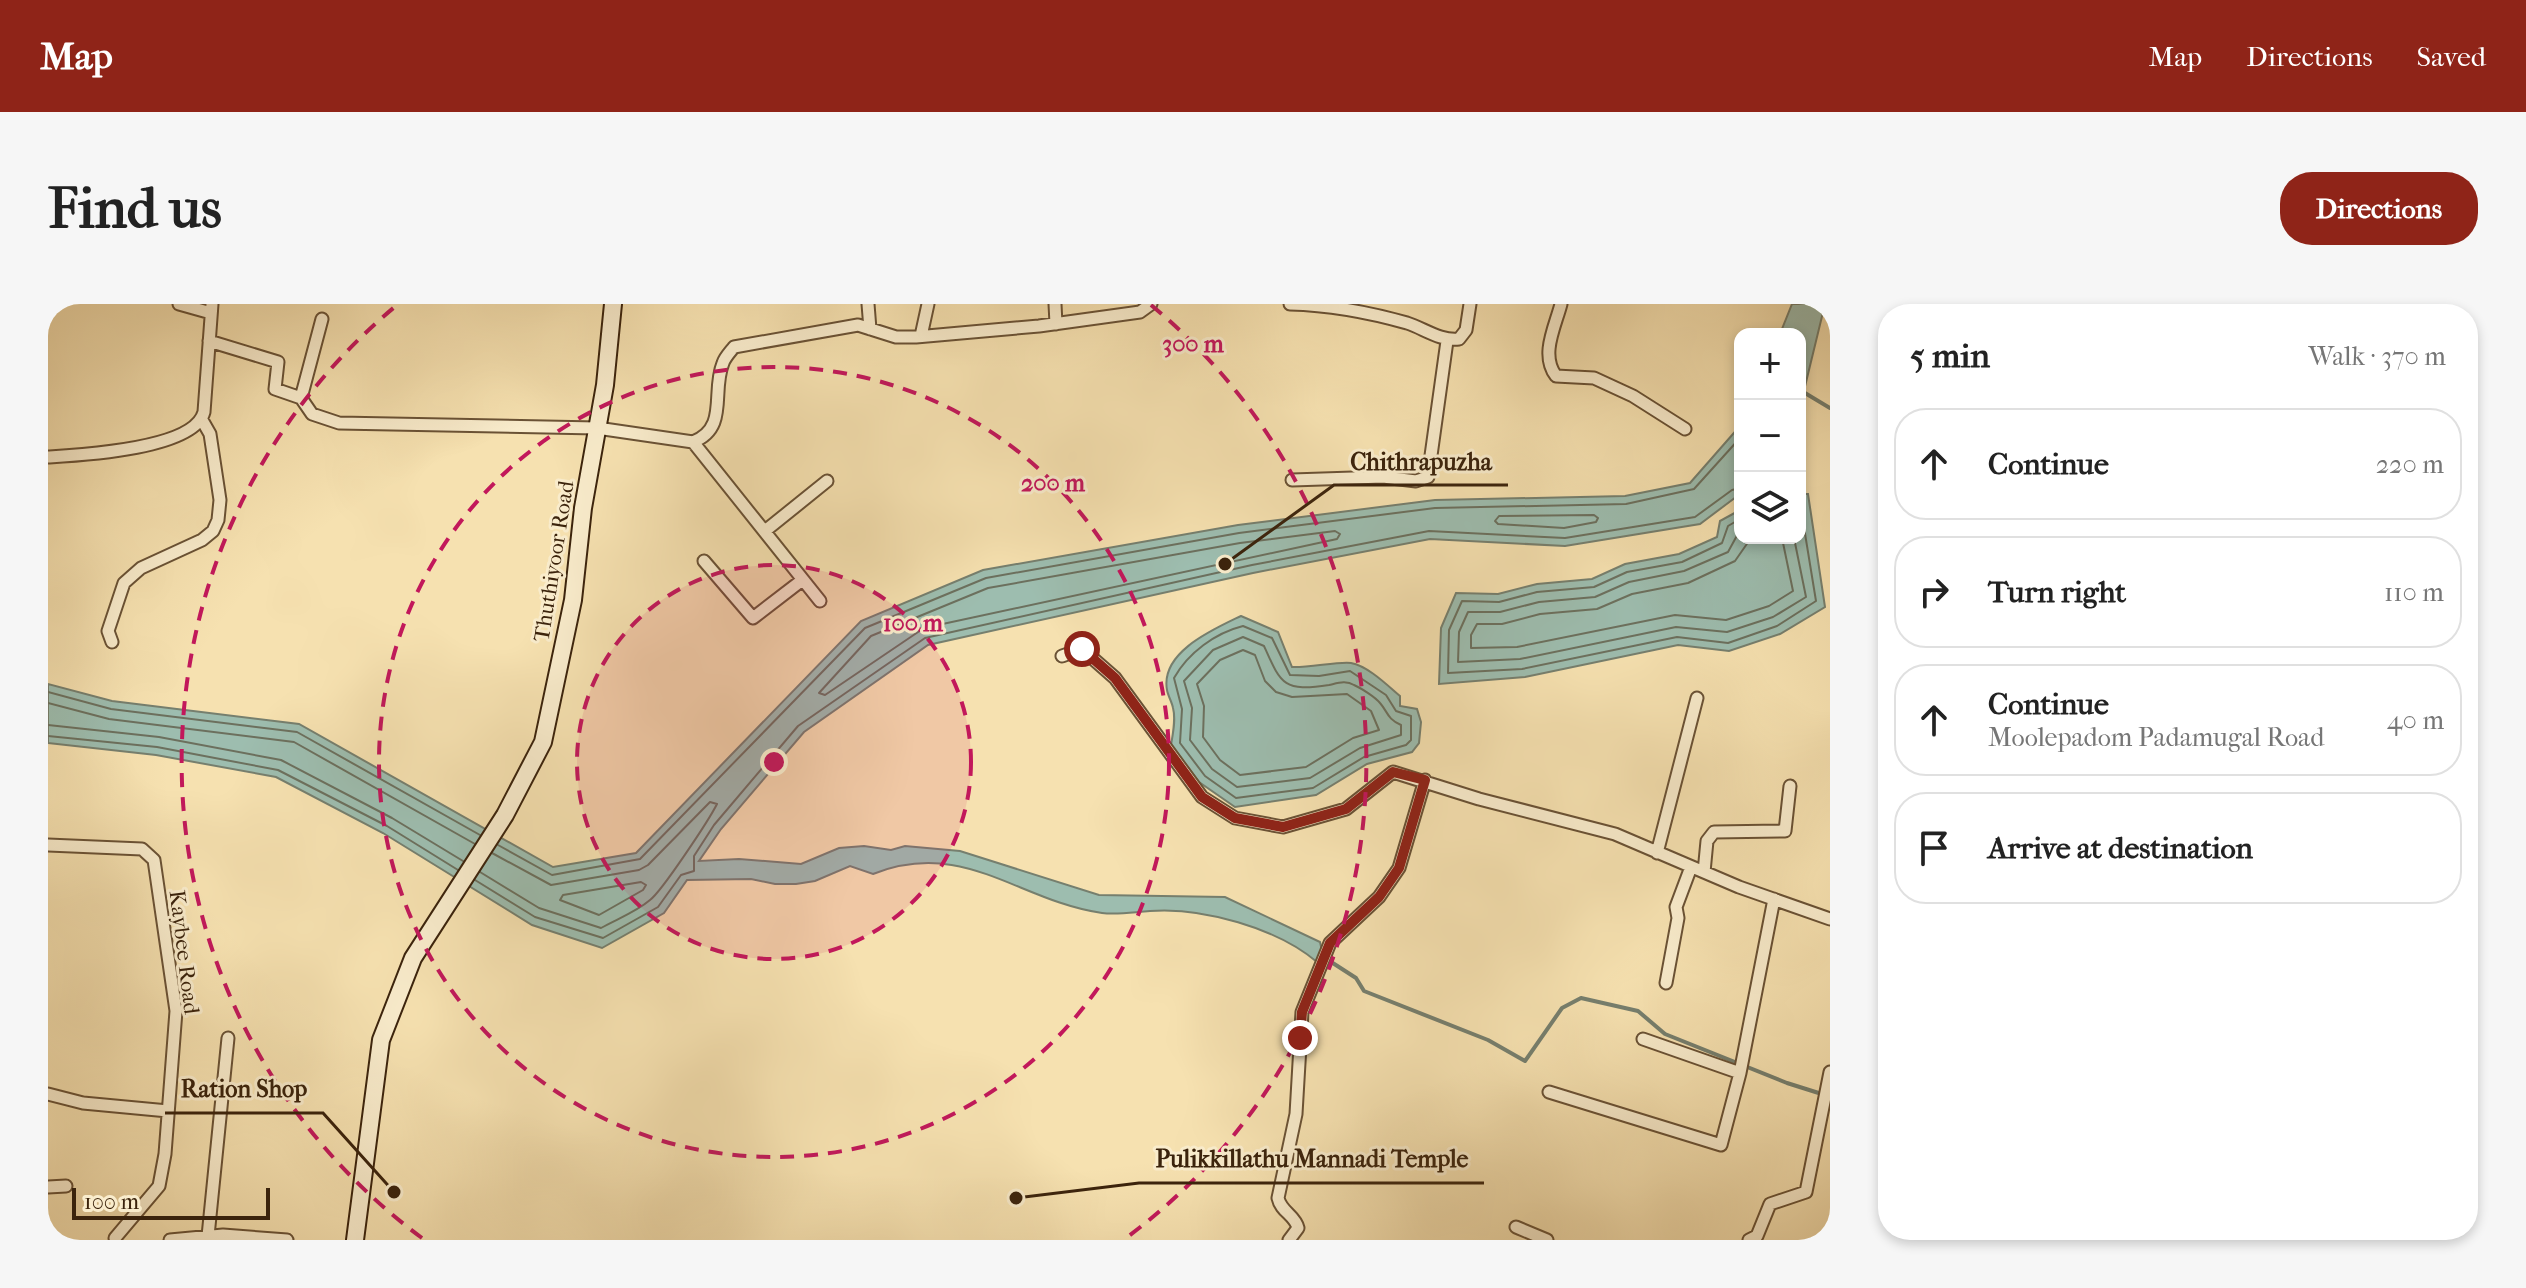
<!DOCTYPE html>
<html lang="en">
<head>
<meta charset="utf-8">
<style>
  :root { --surface:#fff; --page:#f6f6f6; --text:#222; --muted:#767676; --line:#e0e0e0; --accent:#8f2418 }
  body { margin:0; font-family:"IM FELL French Canon",serif; background:var(--page); color:var(--text) }
  .controls { position:absolute; right:24px; top:24px; display:grid; overflow:hidden; border-radius:16px; box-shadow:0 4px 12px #0003 }
  .controls button { width:72px; height:72px; display:grid; place-items:center; padding:0; border:0; border-bottom:2px solid var(--line); background:var(--surface); color:var(--text); font:40px sans-serif }
  .scale { position:absolute; left:24px; bottom:20px; width:198px; box-sizing:border-box; padding-left:8px; border:4px solid #3b230c; border-top:0; font-size:22px; line-height:28px; white-space:nowrap; color:#3b230c; -webkit-text-stroke:6px #f9eccc; paint-order:stroke }
  .stop { position:absolute; width:24px; height:24px; margin:-18px; border:6px solid #8f2418; border-radius:50%; background:#fff }
  .stop.end { background:#8f2418; border-color:#fff; box-shadow:0 2px 8px #0008 }
  .list { margin:0; padding:0; list-style:none }
  h2 { display:flex; justify-content:space-between; align-items:center; height:104px; margin:0; padding:0 32px; font-size:34px }
  h2 small { font-size:26px; font-weight:400; color:var(--muted) }
  .list li { display:grid; grid-template-columns:52px 1fr auto; gap:24px; align-items:center; box-sizing:border-box; height:112px; margin:0 16px 16px; padding:0 16px; border:2px solid var(--line); border-radius:32px }
  .list b { display:block; font-size:30px; white-space:nowrap }
  .list p { margin:0; font-size:26px; white-space:nowrap; color:var(--muted) }
  .list em { font-size:26px; font-style:normal; color:var(--muted) }
  .icon { flex:none; width:44px; height:44px; fill:none; stroke:currentColor; stroke-width:2; stroke-linecap:round; stroke-linejoin:round }
  .map { position:relative; flex:none; width:1782px; height:936px; overflow:hidden; border-radius:32px }
  header { display:flex; align-items:center; gap:48px; box-sizing:border-box; height:112px; padding:0 40px; background:var(--accent); color:#fff }
  header strong { font-size:38px }
  nav { display:flex; gap:44px; margin-inline-start:auto; font-size:28px }
  .intro { display:flex; align-items:center; justify-content:space-between; box-sizing:border-box; height:192px; padding:0 48px }
  h1 { margin:0; font-size:56px }
  .button { padding:20px 36px; border-radius:32px; background:var(--accent); color:#fff; font-size:28px; font-weight:700 }
  main { display:flex; gap:48px; padding:0 48px }
  aside { flex:1; background:var(--surface); border-radius:32px; box-shadow:0 4px 12px #0003 }
  .map>svg:first-child { display:block }
</style>
</head>
<body>
<header>
<strong>Map</strong>
<nav><a>Map</a><a>Directions</a><a>Saved</a></nav>
</header>
<div class="intro"><h1>Find us</h1><a class="button">Directions</a></div>
<main>
<div class="map">
<svg width="1782" height="936" viewBox="0 0 1782 936">
  <rect width="100%" height="100%" fill="#f6e1b0"/>
  <filter id="stains"><feTurbulence type="fractalNoise" baseFrequency=".0025" numOctaves="4"/><feColorMatrix values="0 0 0 0 .2 0 0 0 0 .09 0 0 0 0 .02 0 0 0 .5 -.17"/></filter>
  <radialGradient id="worn" r=".72"><stop offset=".6" stop-color="#630" stop-opacity="0"/><stop offset="1" stop-color="#630" stop-opacity=".3"/></radialGradient>
  <path fill="#9dbdaf" stroke="#767f6e" stroke-width="2" d="M 1744,0 L 1777,0 L 1752,103 L 1752,30 L 1732,30 Z
    M 1692,122 L 1692,190 L 1652,220 L 1517,242 L 1382,235 L 1205,269 L 880,341 L 756,428 L 673,525 L 651,557 L 691,555 L 753,560 L 791,544 L 816,542 L 843,546 L 857,542 L 912,547 L 1051,591 L 1177,593 L 1272,638 L 1274,647 L 1269,658 C 1229,624 1154,603 1102,607 C 1086,608 1070,611 1054,609 C 970,597 916,534 825,570 L 802,562 L 767,577 L 748,580 L 727,580 L 703,575 L 639,576 L 616,609 L 554,644 L 484,621 L 335,529 L 228,473 L 108,451 L 0,439 L 0,380 L 64,397 L 251,420 L 505,563 L 588,549 L 813,317 L 935,266 L 1190,221 L 1387,196 L 1577,192 L 1642,179 Z
    M 1752,190 L 1760,190 L 1777,303 L 1732,330 L 1681,347 L 1630,341 L 1477,373 L 1391,380 L 1393,324 L 1408,289 L 1450,290 L 1489,280 L 1544,275 L 1577,260 L 1631,250 L 1669,233 L 1672,217 L 1692,206 L 1692,234 L 1752,234 Z
    M 1193,312 L 1230,328 L 1244,363 C 1260,364 1292,357 1303,359 C 1320,362 1339,381 1352,392 L 1352,402 L 1369,405 L 1373,418 L 1371,439 L 1364,448 L 1319,460 L 1268,491 L 1187,503 L 1151,478 L 1123,441 C 1125,429 1128,415 1125,404 C 1124,398 1120,392 1119,386 C 1112,348 1166,325 1193,312 Z"/>
  <g fill="none" stroke-linecap="round" stroke-linejoin="round">
    <path stroke="#6c705e" stroke-width="2" d="M 1546,211 L 1550,214 L 1548,218 L 1516,224 L 1450,220 L 1447,217 L 1451,212 Z
      M 1692,215 L 1680,222 L 1674,239 L 1634,258 L 1579,268 L 1546,283 L 1489,288 L 1451,298 L 1414,297 L 1401,326 L 1400,369 L 1474,365 L 1629,333 L 1680,339 L 1729,322 L 1768,297 L 1752,199
      M 1692,226 L 1680,248 L 1636,267 L 1581,278 L 1547,293 L 1491,298 L 1452,308 L 1420,308 L 1411,328 L 1410,358 L 1472,355 L 1628,323 L 1679,328 L 1725,313 L 1758,293 L 1746,234
      M 1287,227 L 1292,230 L 1289,235 L 876,324 L 777,391 L 771,389 L 823,332 L 940,284 L 1192,239 Z
      M 1703,234 L 1687,257 L 1640,279 L 1584,290 L 1549,305 L 1492,310 L 1454,320 L 1429,320 L 1423,331 L 1423,344 L 1469,343 L 1627,311 L 1678,316 L 1721,302 L 1745,287 L 1734,234
      M 1195,322 L 1224,334 L 1242,371 L 1271,372 L 1302,367 L 1338,391 L 1348,407 L 1363,412 L 1363,436 L 1358,441 L 1316,453 L 1265,484 L 1188,494 L 1157,472 L 1132,439 L 1134,405 L 1126,374 C 1140,349 1167,329 1195,322 Z
      M 1195,333 L 1216,342 C 1233,380 1235,388 1281,381 C 1290,379 1298,376 1306,381 C 1313,384 1327,393 1332,399 C 1340,408 1339,415 1353,421 L 1353,431 L 1312,444 L 1262,474 L 1189,483 L 1164,465 L 1142,436 L 1144,404 L 1136,377 L 1165,346 Z
      M 1195,346 L 1207,351 L 1217,377 L 1228,388 L 1244,393 L 1299,390 L 1323,407 L 1331,426 L 1305,434 L 1258,463 L 1192,471 L 1172,456 L 1155,433 L 1156,402 L 1149,380 L 1172,356 Z
      M 0,388 L 63,405 L 249,428 L 432,531
      M 0,399 L 61,415 L 246,438 L 427,540
      M 0,421 L 111,433 L 233,456 L 344,514 L 415,557
      M 0,432 L 109,443 L 230,466 L 339,522 L 410,566
      M 450,541 L 504,571 L 592,555 L 817,324 L 938,274 L 1191,229 L 1387,204 L 1578,200 L 1646,185 L 1692,134
      M 432,568 L 491,604 L 553,624 C 569,615 588,608 602,596 C 614,587 661,516 669,500 L 662,498 L 600,561 L 591,566 L 503,581 L 444,549
      M 427,576 L 487,613 L 555,634 L 610,603 L 633,571 L 646,567 L 646,552 L 666,521 L 750,422 L 877,334 L 1204,261 L 1381,227 L 1517,234 L 1647,213 L 1684,186 L 1692,184
      M 593,578 L 598,581 L 595,586 L 551,611 L 512,596 L 515,591 Z"/>
    <path stroke="#767f6e" stroke-width="4" d="M 1752,86 L 1782,104
      M 1277,654 L 1308,674 L 1316,687 L 1440,736 L 1477,757 L 1514,704 L 1533,694 L 1590,707 L 1617,730 L 1739,779 L 1777,791"/>
    <defs>
      <path id="street" d="M 131,0 L 163,9
        M 820,0 L 822,25
        M 1007,0 L 1008,20
        M 1242,0 C 1282,1 1320,8 1359,19 C 1377,25 1392,37 1411,35 L 1418,26 L 1422,0
        M 1513,0 C 1507,23 1492,51 1508,72 L 1546,74 L 1585,92 L 1637,125
        M 274,15 L 253,94 L 264,110 L 291,119 L 549,124 L 645,138 C 681,124 663,88 675,59 C 677,53 683,47 686,43 L 810,21 L 848,33 L 868,33 L 991,22 L 1092,8 L 1103,0
        M 873,32 L 880,0
        M 161,37 L 230,58 L 227,85 L 253,94
        M 645,138 L 772,297
        M 0,153 C 34,151 146,145 156,108 L 164,0
        M 1244,176 L 1335,173 L 1368,177 L 1380,173 L 1399,37
        M 717,227 L 779,177
        M 656,257 L 705,314 L 753,277
        M 64,338 L 60,327 L 76,279 L 93,264 L 154,236 L 165,227 L 170,216 L 172,196 L 162,130 L 154,116
        M 1014,352 L 1034,345 L 1067,374 L 1154,493 L 1187,514 L 1235,523 L 1298,505 L 1345,468 L 1431,495 L 1567,530 L 1691,583 L 1782,615
        M 0,541 L 94,545 L 106,556 L 128,707 L 117,850 L 111,882 L 67,934
        M 1609,549 L 1649,394
        M 1656,568 L 1659,537 L 1666,528 L 1737,527 L 1742,482
        M 1618,679 L 1630,614 L 1628,603 L 1643,563
        M 1595,735 L 1692,769 L 1726,595
        M 1501,788 L 1673,841 L 1692,769
        M 0,790 L 35,799 L 120,807
        M 0,883 L 18,882
        M 1468,923 L 1499,936
        M 160,932 L 180,734
        M 122,936 L 175,931 L 239,936
        M 1241,936 L 1250,924 C 1247,911 1233,908 1230,894 L 1248,810 L 1254,708 L 1282,639 L 1331,593 L 1351,564 L 1377,476
        M 1701,936 L 1709,932 L 1722,900 L 1758,888 L 1782,768"/>
      <path id="secondary" d="M 307,936 L 333,736 L 365,654 L 457,511 L 495,438 L 525,296 L 535,204 L 557,81 L 565,0"/>
    </defs>
    <use href="#street" stroke="#6a5235" stroke-width="15"/>
    <use href="#secondary" stroke="#3b230c" stroke-width="20"/>
    <use href="#street" stroke="#f9eccc" stroke-width="11"/>
    <use href="#secondary" stroke="#f9eccc" stroke-width="16"/>
  </g>
  <g fill="none" stroke-linecap="round" stroke-linejoin="round">
    <path stroke="#8f2418" stroke-width="10" d="M 1034,345 L 1067,374 L 1154,493 L 1187,514 L 1235,523 L 1298,505 L 1345,468 L 1377,476 L 1351,564 L 1331,593 L 1282,639 L 1254,708 L 1252,734"/>
  </g>
  <circle cx="726" cy="458" r="197" fill="#c2185b" fill-opacity=".12"/>
  <g fill="none" stroke="#c2185b" stroke-width="4" stroke-dasharray="14 10">
    <circle cx="726" cy="458" r="197"/>
    <circle cx="726" cy="458" r="395"/>
    <path d="M374 934A592 592 0 0 1 349 1M1103 1A592 592 0 0 1 1078 934"/>
  </g>
  <g text-anchor="middle" stroke-width="6" stroke-linejoin="round" paint-order="stroke">
    <g font-size="22" fill="#3b230c" stroke="#f9eccc">
      <text transform="translate(505 257) rotate(-81)" y="8">Thuthiyoor Road</text>
      <text transform="translate(137 648) rotate(83)" y="8">Kaybee Road</text>
    </g>
  </g>
  <circle cx="726" cy="458" r="12" fill="#c2185b" stroke="#f9eccc" stroke-width="4"/>
  <g font-size="24" text-anchor="middle" font-weight="bold" fill="#c2185b" stroke="#f9eccc" stroke-width="6" stroke-linejoin="round" paint-order="stroke">
    <text x="1145" y="48">300 m</text>
    <text x="1005" y="187">200 m</text>
    <text x="865" y="327">100 m</text>
  </g>
  <path fill="none" stroke="#3b230c" stroke-width="3" d="M1177 260L1286 181H1460M346 888L275 809H117M968 894L1091 879H1436"/>
  <g fill="#3b230c" stroke="#f9eccc" stroke-width="3">
    <circle cx="1177" cy="260" r="8"/>
    <circle cx="346" cy="888" r="8"/>
    <circle cx="968" cy="894" r="8"/>
  </g>
  <g font-size="24" text-anchor="middle" font-weight="bold" fill="#3b230c" stroke="#f9eccc" stroke-width="6" stroke-linejoin="round" paint-order="stroke">
    <text x="1373" y="166">Chithrapuzha</text>
    <text x="196" y="793">Ration Shop</text>
    <text x="1264" y="863">Pulikkillathu Mannadi Temple</text>
  </g>
  <rect width="100%" height="100%" filter="url(#stains)"/>
  <rect width="100%" height="100%" fill="url(#worn)"/>
</svg>
<div class="controls">
<button>+</button>
<button>−</button>
<button><svg class="icon" aria-label="layers" viewBox="0 0 24 24"><path d="M12 4l9 5-9 5-9-5zM3 14l9 5 9-5"/></svg></button>
</div>
<div class="scale">100 m</div>
<div class="stop" style="left:1034px;top:345px"></div>
<div class="stop end" style="left:1252px;top:734px"></div>
</div>
<aside>
<h2>5 min<small>Walk · 370 m</small></h2>
<ul class="list">
<li><svg class="icon" aria-label="ahead" viewBox="0 0 24 24"><path d="M12 20V5M6 11l6-6 6 6"/></svg><div><b>Continue</b></div><em>220 m</em></li>
<li><svg class="icon" aria-label="right" viewBox="0 0 24 24"><path d="M7 20v-9h11M14 6l5 5-5 5"/></svg><div><b>Turn right</b></div><em>110 m</em></li>
<li><svg class="icon" aria-label="ahead" viewBox="0 0 24 24"><path d="M12 20V5M6 11l6-6 6 6"/></svg><div><b>Continue</b><p>Moolepadom Padamugal Road</p></div><em>40 m</em></li>
<li><svg class="icon" aria-label="arrive" viewBox="0 0 24 24"><path d="M6 21V4h12l-3 4 3 4H6"/></svg><div><b>Arrive at destination</b></div></li>
</ul>
</aside>
</main>
</body>
</html>
